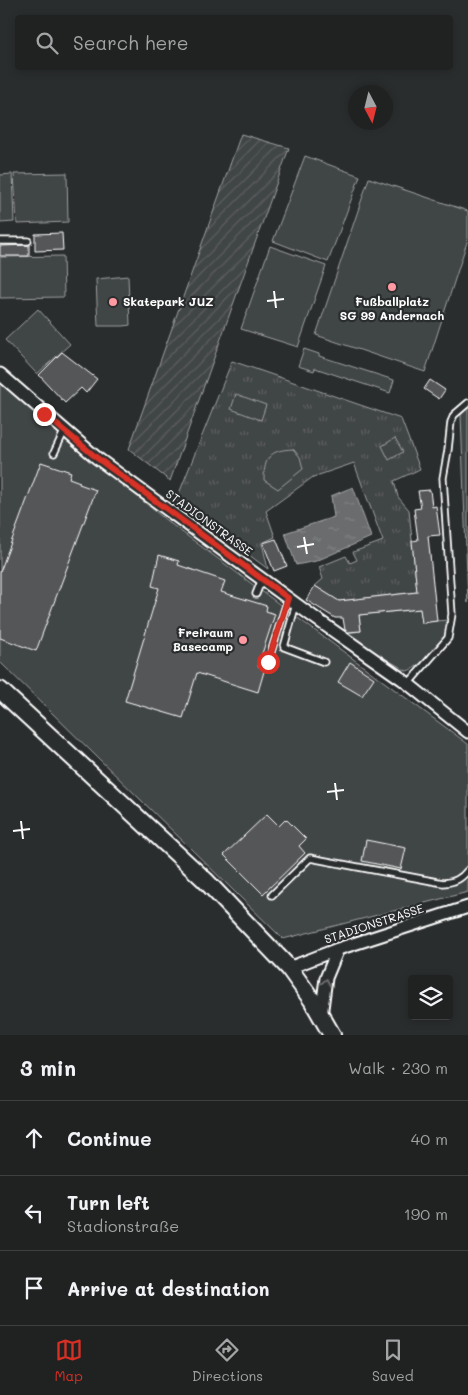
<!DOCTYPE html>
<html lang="en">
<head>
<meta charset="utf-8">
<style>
  :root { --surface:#202222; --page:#2d2f2f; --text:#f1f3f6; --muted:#a2a4a5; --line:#3d3f40; --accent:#d93025 }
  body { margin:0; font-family:Mali,sans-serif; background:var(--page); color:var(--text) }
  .controls { position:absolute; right:15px; bottom:15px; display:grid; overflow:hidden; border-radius:5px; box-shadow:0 2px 8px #0003 }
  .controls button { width:45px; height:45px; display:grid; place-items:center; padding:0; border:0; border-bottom:1px solid var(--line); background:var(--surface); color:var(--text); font:25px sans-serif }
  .compass { position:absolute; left:348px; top:85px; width:45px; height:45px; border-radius:50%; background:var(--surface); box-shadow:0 2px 8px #0003; rotate:173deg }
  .stop { position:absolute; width:15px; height:15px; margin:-11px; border:4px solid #d93025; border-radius:50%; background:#fff }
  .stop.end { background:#d93025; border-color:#fff; box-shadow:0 1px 5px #0008 }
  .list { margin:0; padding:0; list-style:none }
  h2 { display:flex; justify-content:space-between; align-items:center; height:65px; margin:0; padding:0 20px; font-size:21px }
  h2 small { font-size:16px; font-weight:400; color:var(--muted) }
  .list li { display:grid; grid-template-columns:32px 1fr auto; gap:15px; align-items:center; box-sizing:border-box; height:75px; padding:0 20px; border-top:1px solid var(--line) }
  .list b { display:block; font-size:19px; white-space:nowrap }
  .list p { margin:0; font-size:16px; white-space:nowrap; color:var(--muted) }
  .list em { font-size:16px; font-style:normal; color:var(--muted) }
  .icon { flex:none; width:28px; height:28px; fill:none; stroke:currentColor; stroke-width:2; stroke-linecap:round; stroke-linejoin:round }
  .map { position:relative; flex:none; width:468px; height:1035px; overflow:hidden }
  .search { position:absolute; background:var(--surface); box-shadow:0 2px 8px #0003; left:15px; right:15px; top:15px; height:55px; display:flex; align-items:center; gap:12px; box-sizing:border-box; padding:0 18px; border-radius:5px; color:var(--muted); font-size:19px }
  .sheet { height:290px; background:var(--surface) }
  nav { display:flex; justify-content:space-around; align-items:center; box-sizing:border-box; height:70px; border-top:1px solid var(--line); background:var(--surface); font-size:14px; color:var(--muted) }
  nav a { display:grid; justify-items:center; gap:2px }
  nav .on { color:var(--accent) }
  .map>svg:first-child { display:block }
</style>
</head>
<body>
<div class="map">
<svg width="468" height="1035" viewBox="0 0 468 1035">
  <defs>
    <pattern id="grass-tufts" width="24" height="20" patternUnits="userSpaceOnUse" patternTransform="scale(1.25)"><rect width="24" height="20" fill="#414445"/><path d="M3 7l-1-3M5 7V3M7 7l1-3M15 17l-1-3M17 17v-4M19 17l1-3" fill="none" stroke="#5e6061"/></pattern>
    <pattern id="garden-furrows" width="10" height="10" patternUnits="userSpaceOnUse" patternTransform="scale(1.25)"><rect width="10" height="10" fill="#414445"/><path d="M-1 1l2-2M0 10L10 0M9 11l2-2" fill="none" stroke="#5e6061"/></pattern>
    <pattern id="water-ripples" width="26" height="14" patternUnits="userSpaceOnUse" patternTransform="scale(1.25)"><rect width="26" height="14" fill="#6a6c6d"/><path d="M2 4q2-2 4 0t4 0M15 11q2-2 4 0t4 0" fill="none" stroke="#808283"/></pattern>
  </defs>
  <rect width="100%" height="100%" fill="#2a2d2e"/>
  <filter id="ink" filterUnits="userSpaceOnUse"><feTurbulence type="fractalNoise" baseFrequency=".02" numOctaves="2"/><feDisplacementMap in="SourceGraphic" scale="10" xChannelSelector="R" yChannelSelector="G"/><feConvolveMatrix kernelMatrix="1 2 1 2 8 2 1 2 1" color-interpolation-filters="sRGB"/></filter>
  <g filter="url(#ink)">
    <path fill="url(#grass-tufts)" stroke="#a0a2a2" d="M 232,361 L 401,419 L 420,469 L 394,481 L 398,497 L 409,510 L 417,592 L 339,601 L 315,586 L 323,579 L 319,567 L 346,556 L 350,563 L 357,560 L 353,552 L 383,541 L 354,463 L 313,477 L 266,511 L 275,537 L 262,543 L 268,569 L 176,501 Z"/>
    <path fill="#414445" stroke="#a0a2a2" d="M 305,156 L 360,176 L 328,262 L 273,241 Z
      M 67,173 L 68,222 L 17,224 L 14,174 Z
      M 12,174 L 14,222 L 0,223 L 0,175 Z
      M 369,178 L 468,211 L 468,239 L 425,372 L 316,335 Z
      M 270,246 L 326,266 L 298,347 L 241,329 Z
      M 63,256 L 64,297 L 0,298 L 0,257 Z
      M 128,276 L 130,325 L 124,326 L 98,326 L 96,279 Z
      M 38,309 L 70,344 L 37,374 L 5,340 Z
      M 304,349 L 319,354 L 319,356 L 394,380 L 390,393 L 315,368 L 314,371 L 298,366 Z
      M 0,379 L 25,403 L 167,521 L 468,744 L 468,892 L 283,939 L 0,662 Z
      M 236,394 L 266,405 L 261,420 L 231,409 Z
      M 468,407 L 468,603 L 461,415 Z
      M 395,438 L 403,452 L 389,460 L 382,446 Z
      M 293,449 L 300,457 L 303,469 L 278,489 L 264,480 C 264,457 270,450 293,449 Z
      M 420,609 L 422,622 L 449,620 C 448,625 447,630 445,635 C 440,646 419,668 407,671 L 372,651 L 345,633 L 361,631 L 359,615 Z"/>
    <path fill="url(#garden-furrows)" stroke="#a0a2a2" d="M 241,134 L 289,148 L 170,481 L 129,449 Z"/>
    <path fill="url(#water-ripples)" stroke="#a6a7a7" d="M 353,487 L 371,537 L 316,561 L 296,565 L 285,533 L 334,517 L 331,496 Z"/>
    <path fill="#555758" stroke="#fff" d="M 62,233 L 63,250 L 35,251 L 35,234 Z
      M 29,245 L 29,256 L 0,256 L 0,246 Z
      M 62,352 L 97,379 L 86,393 L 81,388 L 65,403 L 39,375 Z
      M 430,380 L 445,390 L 439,399 L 424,389 Z
      M 41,462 L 71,472 L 69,478 L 80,482 L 79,484 L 96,490 L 36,651 L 0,638 L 0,572 Z
      M 430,490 L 432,507 L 436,506 L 440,535 L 428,536 L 437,621 L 422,623 L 420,609 L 359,615 L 361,631 L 348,632 L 345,630 L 343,618 L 335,618 L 306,600 L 315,586 L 339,601 L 417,592 L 412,541 L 418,540 L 414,509 L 421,508 L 418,491 Z
      M 276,539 L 287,566 L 274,571 L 263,543 Z
      M 159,555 L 179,561 L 178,565 L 225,581 L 221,592 L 267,606 L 266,611 L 275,614 L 258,666 L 265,668 L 258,692 L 197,673 L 183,718 L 125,701 L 159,588 L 152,586 Z
      M 350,662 L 374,678 L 362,696 L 338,682 Z
      M 267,814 L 279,826 L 286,819 L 306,839 L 299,846 L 305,853 L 263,894 L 224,855 Z
      M 366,840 L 406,848 L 401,869 L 362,861 Z"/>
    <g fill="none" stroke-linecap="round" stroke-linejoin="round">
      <defs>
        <path id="lane" d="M 0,241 L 28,241
          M 54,453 L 62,436 L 65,432
          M 256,594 L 262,579
          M 296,604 L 284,647 L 324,662
          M 268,662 L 288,598
          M 408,684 L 448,638 L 452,614 L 443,478 L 448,450 L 451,422 L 454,415 L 468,403
          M 272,895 L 310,858 L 443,883 C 455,882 461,879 468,870"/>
        <path id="street" d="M 0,374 L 97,458 L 315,618 L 402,679 L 468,732
          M 289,968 L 338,949 L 468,907
          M 321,1016 L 326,978 L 338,949"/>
        <path id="secondary" d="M 0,690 L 205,880 L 289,968 L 312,1000 L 332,1035"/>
      </defs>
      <use href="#lane" stroke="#fff" stroke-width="9"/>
      <use href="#street" stroke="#fff" stroke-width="15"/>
      <use href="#secondary" stroke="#fff" stroke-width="20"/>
      <use href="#lane" stroke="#2a2d2e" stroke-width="5.5"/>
      <use href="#street" stroke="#2a2d2e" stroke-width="11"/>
      <use href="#secondary" stroke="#2a2d2e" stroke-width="16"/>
    </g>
    <defs><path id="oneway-chevron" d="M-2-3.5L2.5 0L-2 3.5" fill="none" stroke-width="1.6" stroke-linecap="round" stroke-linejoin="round" transform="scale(1.25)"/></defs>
    <use stroke="#6a6c6d" href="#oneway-chevron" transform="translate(326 982) rotate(-78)"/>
  </g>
  <g fill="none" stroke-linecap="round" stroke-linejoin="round" filter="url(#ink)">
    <path stroke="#d93025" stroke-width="6" d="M 44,414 L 97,458 L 288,598 L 268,662"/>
  </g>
  <path fill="none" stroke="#fff" stroke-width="2" d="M 274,291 L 276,308M 267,301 L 284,299M 304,537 L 307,554M 297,547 L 314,544M 335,783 L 337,800M 327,792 L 344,790M 21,821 L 23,839M 13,831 L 30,829"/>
  <g fill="#ff9aa2" stroke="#2a2d2e" stroke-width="2">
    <circle cx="392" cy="287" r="5"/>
    <circle cx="113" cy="302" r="5"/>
    <circle cx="243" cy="640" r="5"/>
  </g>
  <g text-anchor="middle" stroke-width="4.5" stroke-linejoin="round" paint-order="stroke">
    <g font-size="12" font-weight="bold" fill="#fff" stroke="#2a2d2e" text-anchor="start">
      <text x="123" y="306">Skatepark JUZ</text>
      <text x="392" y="306" text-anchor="middle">Fußballplatz<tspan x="392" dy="14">SG 99 Andernach</tspan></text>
      <text x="233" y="637" text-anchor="end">Freiraum<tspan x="233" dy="14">Basecamp</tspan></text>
    </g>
    <g font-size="12" fill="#fff" stroke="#2a2d2e">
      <text transform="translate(209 523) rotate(36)" y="4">STADIONSTRASSE</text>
      <text transform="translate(374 924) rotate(-18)" y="4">STADIONSTRASSE</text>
    </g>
  </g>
</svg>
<div class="controls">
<button><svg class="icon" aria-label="layers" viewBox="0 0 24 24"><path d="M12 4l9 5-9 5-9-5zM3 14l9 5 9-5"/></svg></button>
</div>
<svg class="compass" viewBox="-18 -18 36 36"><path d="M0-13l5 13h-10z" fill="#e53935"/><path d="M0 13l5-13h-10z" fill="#a2a4a5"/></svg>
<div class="stop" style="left:268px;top:662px"></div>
<div class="stop end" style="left:44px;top:414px"></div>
<div class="search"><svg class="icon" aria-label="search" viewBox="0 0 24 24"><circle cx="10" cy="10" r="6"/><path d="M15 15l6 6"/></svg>Search here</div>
</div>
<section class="sheet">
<h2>3 min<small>Walk · 230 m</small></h2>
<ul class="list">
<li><svg class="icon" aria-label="ahead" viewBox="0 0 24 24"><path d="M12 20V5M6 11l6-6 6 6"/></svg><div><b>Continue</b></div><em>40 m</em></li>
<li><svg class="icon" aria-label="left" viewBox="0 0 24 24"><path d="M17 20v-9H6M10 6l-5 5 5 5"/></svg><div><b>Turn left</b><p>Stadionstraße</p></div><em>190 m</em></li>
<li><svg class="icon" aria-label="arrive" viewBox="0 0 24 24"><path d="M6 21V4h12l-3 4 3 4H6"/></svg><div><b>Arrive at destination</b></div></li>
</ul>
</section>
<nav>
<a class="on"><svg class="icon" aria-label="map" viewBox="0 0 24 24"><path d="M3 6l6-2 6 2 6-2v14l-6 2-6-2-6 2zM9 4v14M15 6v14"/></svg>Map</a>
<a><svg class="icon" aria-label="directions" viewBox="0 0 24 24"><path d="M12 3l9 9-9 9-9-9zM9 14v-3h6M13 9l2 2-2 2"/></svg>Directions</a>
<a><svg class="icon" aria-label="saved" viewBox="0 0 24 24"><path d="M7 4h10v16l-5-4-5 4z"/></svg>Saved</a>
</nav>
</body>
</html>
